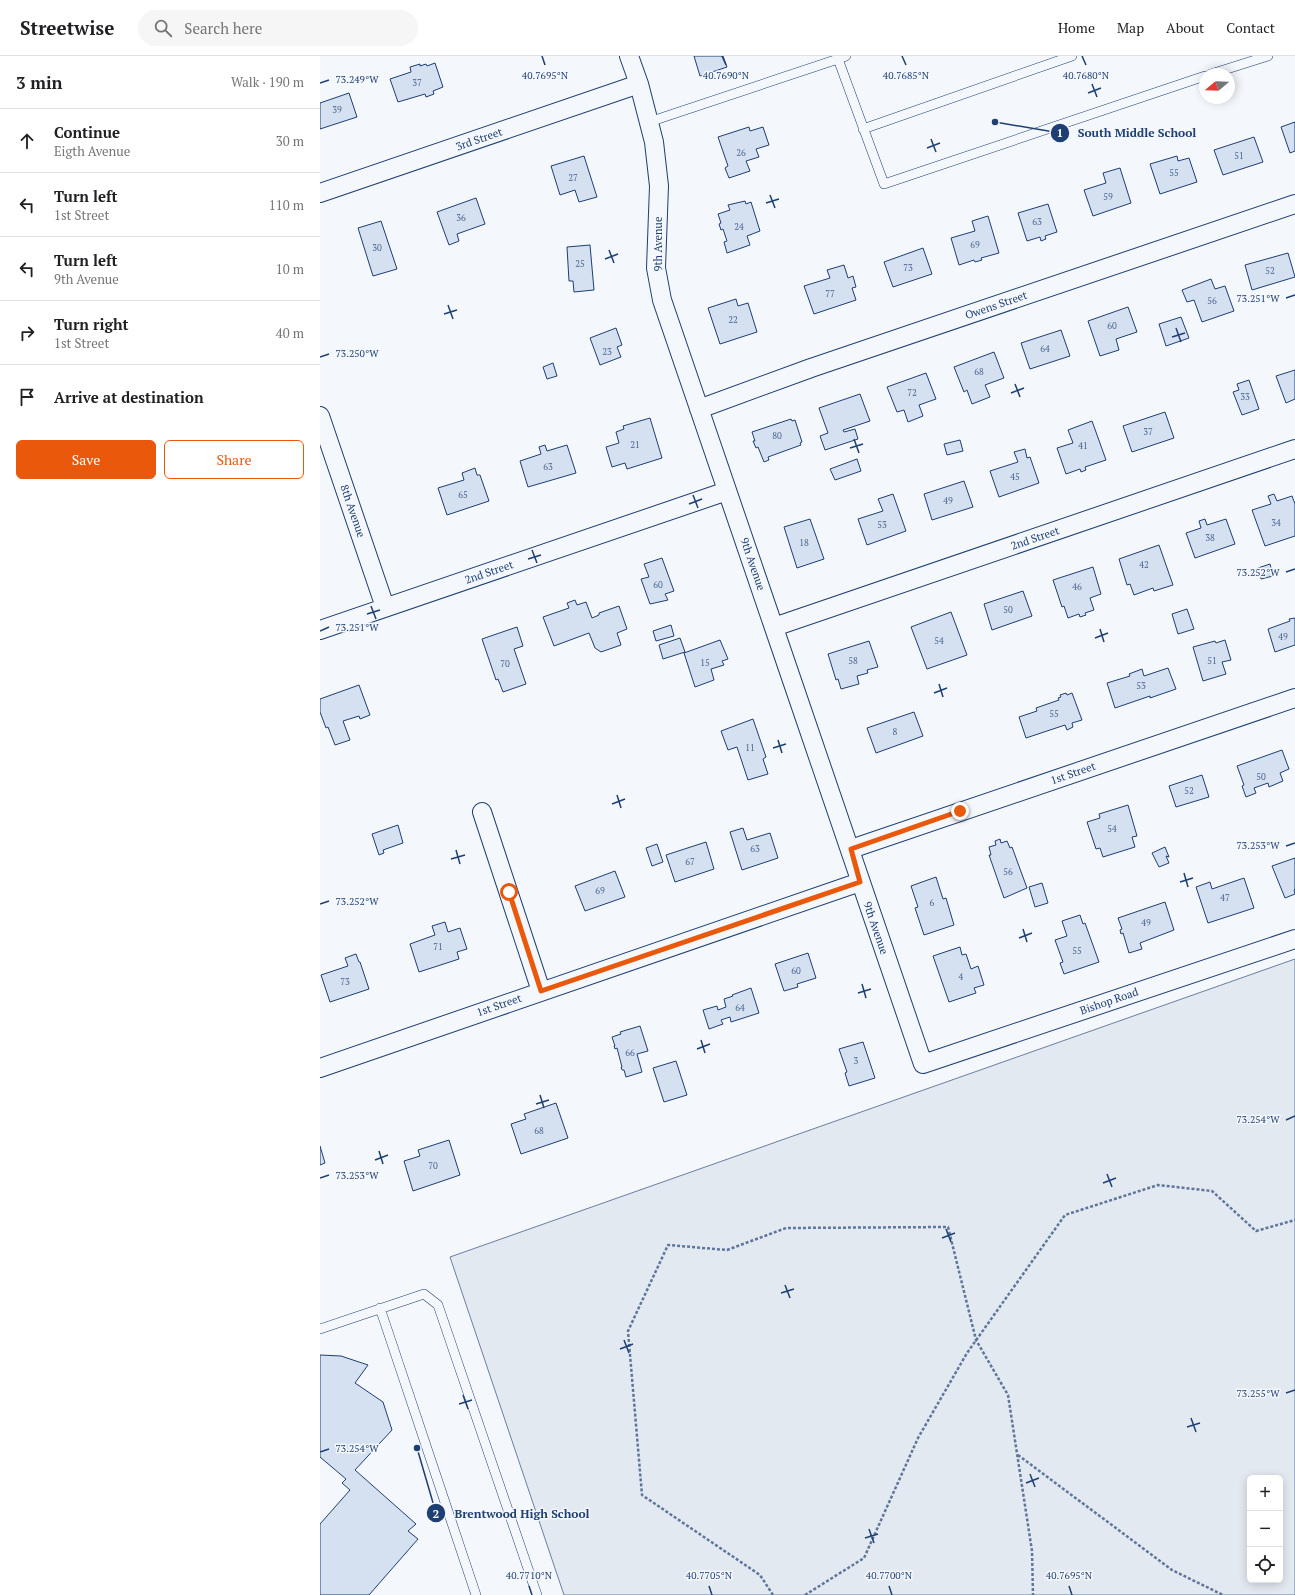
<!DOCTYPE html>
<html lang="en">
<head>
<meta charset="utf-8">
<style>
  :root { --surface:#fff; --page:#f6f6f6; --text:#202124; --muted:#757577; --line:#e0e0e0; --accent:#ea580c }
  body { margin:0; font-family:"PT Serif",serif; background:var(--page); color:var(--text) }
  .controls { position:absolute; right:12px; bottom:12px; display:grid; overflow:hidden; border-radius:6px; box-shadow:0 2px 10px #0003 }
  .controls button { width:36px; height:36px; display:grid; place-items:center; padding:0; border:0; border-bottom:1px solid var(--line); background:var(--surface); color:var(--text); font:20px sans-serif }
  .compass { position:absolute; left:879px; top:12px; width:36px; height:36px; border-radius:50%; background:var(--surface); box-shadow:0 2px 10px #0003; rotate:251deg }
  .stop { position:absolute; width:12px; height:12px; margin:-9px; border:3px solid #ea580c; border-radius:50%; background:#fff }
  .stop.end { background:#ea580c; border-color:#fff; box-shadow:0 1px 4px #0008 }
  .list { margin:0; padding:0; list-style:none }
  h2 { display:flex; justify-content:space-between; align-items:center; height:52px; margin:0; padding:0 16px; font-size:17px }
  h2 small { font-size:13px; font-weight:400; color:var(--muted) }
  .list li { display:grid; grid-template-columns:26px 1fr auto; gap:12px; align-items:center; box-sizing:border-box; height:64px; padding:0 16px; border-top:1px solid var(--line) }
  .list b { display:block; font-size:15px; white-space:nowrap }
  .list p { margin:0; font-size:13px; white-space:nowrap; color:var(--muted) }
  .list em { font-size:13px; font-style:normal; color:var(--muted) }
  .actions { display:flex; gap:8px; padding:12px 16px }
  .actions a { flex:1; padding:9px 0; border:1px solid var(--accent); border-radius:6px; text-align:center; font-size:14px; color:var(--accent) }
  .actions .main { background:var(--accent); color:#fff }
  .icon { flex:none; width:22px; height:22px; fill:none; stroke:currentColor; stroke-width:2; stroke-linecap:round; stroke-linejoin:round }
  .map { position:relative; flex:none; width:975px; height:1539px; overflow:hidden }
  header { display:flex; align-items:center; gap:24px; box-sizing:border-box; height:56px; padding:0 20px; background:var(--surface); border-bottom:1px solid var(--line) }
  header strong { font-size:19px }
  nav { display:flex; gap:22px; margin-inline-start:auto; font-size:14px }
  .search { width:280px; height:36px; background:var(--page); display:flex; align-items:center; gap:10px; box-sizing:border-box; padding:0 14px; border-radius:22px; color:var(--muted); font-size:15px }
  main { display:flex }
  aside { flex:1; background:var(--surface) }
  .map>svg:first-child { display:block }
</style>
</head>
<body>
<header>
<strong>Streetwise</strong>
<div class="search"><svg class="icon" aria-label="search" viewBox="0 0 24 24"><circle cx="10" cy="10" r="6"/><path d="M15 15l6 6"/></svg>Search here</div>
<nav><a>Home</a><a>Map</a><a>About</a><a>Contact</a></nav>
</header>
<main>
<aside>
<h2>3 min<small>Walk · 190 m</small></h2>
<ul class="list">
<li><svg class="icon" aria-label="ahead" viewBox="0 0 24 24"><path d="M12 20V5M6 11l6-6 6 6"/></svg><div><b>Continue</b><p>Eigth Avenue</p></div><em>30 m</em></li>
<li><svg class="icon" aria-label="left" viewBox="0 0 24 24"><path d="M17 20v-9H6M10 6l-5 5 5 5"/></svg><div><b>Turn left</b><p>1st Street</p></div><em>110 m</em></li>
<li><svg class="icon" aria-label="left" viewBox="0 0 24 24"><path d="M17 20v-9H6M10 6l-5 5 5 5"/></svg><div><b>Turn left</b><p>9th Avenue</p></div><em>10 m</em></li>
<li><svg class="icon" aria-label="right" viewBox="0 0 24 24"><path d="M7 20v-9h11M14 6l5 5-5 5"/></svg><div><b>Turn right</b><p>1st Street</p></div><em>40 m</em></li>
<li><svg class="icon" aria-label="arrive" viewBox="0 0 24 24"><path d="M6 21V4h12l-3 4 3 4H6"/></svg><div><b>Arrive at destination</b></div></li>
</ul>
<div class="actions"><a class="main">Save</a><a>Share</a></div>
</aside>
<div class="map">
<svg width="975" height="1539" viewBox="0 0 975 1539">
  <rect width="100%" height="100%" fill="#f4f7fb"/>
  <path fill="#e3e9f0" stroke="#687fa3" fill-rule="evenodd" d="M 975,903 L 975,1539 L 244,1539 L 130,1201 ZM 930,1422 L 960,1422 L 960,1524 L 930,1524 Z"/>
  <path fill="#d5e0f0" stroke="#1d3f73" d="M 374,0 L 403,0 L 407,11 L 380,20 Z
    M 115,7 L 123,31 L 113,35 L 114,38 L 106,41 L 105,38 L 78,46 L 70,23 L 91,16 L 90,11 L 100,8 L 100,10 L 106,8 L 107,10 Z
    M 29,37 L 37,61 L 0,73 L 0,47 Z
    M 975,66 L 975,95 L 970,97 L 961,71 Z
    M 429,71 L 430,75 L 443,71 L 449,89 L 436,93 L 439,101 L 426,105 L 430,115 L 409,122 L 405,112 L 408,110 L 398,81 Z
    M 934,81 L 943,106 L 903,119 L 894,94 Z
    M 264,100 L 277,141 L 259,146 L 255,134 L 240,139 L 231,110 Z
    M 857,100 L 858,105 L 869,102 L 877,126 L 840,138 L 830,108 Z
    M 800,112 L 811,147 L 773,160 L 764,134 L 786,127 L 783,117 Z
    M 156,142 L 165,168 L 137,178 L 139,185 L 129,189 L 117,156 Z
    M 425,145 L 426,148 L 431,146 L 440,175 L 427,180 L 430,189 L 407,197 L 404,186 L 407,185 L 403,173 L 401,174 L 399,168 L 401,167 L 398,158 L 410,154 L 408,149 Z
    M 728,148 L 737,176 L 725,180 L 726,183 L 721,185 L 720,181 L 707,185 L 698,157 Z
    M 668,160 L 679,197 L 661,202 L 662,204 L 655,206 L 654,204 L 639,209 L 631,182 L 655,175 L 652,165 Z
    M 61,165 L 77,213 L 53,220 L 38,172 Z
    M 270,189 L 274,234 L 254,236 L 253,225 L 249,225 L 247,191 Z
    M 603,192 L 612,218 L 573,231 L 564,206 Z
    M 968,197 L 975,221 L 932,234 L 925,209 Z
    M 524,209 L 528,222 L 533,220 L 536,231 L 532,232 L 536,244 L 494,258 L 484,230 L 510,222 L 507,214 Z
    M 891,223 L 895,233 L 905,230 L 914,255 L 882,266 L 874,244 L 867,246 L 862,234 Z
    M 416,243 L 418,250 L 428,247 L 437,276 L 400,288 L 388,252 Z
    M 808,251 L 817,276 L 796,283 L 799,294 L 780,300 L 768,265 Z
    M 861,261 L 869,282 L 846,290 L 839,268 Z
    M 296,272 L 302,289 L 297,291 L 301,301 L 280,309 L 270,282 Z
    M 741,274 L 750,300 L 710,313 L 701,287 Z
    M 674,296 L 684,322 L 665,329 L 670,341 L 652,348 L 647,334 L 644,336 L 634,311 Z
    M 233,307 L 237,320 L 227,323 L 223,311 Z
    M 975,314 L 975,343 L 966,347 L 956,320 Z
    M 606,317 L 616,343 L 599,349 L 603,360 L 588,366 L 584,354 L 577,356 L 567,331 Z
    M 929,324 L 939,353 L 922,359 L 913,336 L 919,334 L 917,328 Z
    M 540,338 L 550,365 L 523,374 L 524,376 L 535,373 L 538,383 L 505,394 L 500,380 L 508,377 L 499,352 Z
    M 845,356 L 854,382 L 812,396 L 803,370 Z
    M 330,362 L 342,402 L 307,413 L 305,407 L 292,411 L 286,391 L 299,387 L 296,376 L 304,373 L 303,370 Z
    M 471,363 L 472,365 L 475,364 L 482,386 L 480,387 L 481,389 L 448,401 L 449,404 L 444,406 L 438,391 L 436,392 L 433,385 L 435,385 L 432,376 Z
    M 772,365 L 786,404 L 765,411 L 766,414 L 761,416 L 760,413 L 746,418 L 737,392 L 753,387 L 748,374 Z
    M 640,384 L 643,395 L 627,399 L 624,388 Z
    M 225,389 L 227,395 L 247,389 L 256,417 L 208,431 L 200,405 L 221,398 L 219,391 Z
    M 705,393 L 707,402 L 710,401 L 719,427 L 679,441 L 670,415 L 698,406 L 694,396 Z
    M 537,403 L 541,415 L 515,424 L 510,413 Z
    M 155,412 L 157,419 L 160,419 L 169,445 L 127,459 L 118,432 L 144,424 L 142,417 Z
    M 644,425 L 653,451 L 612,464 L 604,438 Z
    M 573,438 L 586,475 L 547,489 L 538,463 L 563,455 L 558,443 Z
    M 954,438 L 957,445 L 972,440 L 975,448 L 975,480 L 945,490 L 932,454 L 951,448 L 948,440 Z
    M 490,463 L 504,503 L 477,512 L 464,471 Z
    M 885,463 L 887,469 L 906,463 L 915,488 L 875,502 L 866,477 L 881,472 L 879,465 Z
    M 839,489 L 853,529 L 834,535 L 833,532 L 814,539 L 810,528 L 807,529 L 799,503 Z
    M 342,502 L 354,535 L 345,538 L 348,544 L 330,548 L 321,523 L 329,521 L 324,508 Z
    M 950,508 L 953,520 L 941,523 L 938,512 Z
    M 773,511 L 781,538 L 770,542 L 774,554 L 765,557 L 766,559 L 760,561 L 759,558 L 748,562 L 744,550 L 742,551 L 733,524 Z
    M 703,535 L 712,560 L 672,574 L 664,548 Z
    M 255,544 L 257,549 L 266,546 L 272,562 L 279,559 L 279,557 L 299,550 L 307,573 L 297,577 L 301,589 L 281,596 L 275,592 L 269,577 L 234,590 L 223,561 L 249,552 L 247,547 Z
    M 867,553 L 874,573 L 858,578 L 852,558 Z
    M 631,556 L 647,599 L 607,613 L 591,571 Z
    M 975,562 L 975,589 L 955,596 L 948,573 L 970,565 L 969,563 Z
    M 351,569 L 354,580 L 336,585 L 333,575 Z
    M 197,571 L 203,590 L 194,593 L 206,628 L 183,636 L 178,623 L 176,624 L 162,583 Z
    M 360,582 L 365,596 L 343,603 L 339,589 Z
    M 400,584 L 408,603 L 402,605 L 404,609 L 391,613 L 394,624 L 375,631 L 364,597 Z
    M 905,584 L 911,604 L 902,606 L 906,618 L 883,625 L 873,591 L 895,585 L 896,587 Z
    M 549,585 L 558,611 L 547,614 L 548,617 L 537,620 L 539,628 L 521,633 L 518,623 L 516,624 L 508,598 Z
    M 848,612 L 856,633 L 830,642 L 830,640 L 795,652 L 787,627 L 810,620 L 809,618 L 822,613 L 824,620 Z
    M 39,629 L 50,659 L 40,663 L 39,660 L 23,665 L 30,684 L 15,689 L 8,671 L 6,672 L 0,656 L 0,643 Z
    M 746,637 L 747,639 L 752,637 L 762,664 L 752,667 L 753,671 L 747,674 L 745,669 L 706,682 L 699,661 L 717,655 L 716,652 L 739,644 L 738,642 L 741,641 L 740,639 Z
    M 594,656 L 603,680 L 556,697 L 547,672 Z
    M 433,663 L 446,701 L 443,703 L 448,718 L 428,724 L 417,691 L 408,694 L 401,675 Z
    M 962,694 L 969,713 L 960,717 L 963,725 L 949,731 L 948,727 L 934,732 L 936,737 L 926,741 L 922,730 L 924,729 L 917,710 Z
    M 882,719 L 889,741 L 856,751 L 849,730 Z
    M 808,749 L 817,780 L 812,781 L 815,791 L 783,801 L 780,792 L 776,793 L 767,766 L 780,762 L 779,758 Z
    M 78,769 L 83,787 L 63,794 L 64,797 L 59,799 L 52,778 Z
    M 423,772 L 427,784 L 450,777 L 458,802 L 422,814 L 410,776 Z
    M 680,783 L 681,787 L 687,785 L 690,792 L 692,791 L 707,832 L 684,842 L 669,799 L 671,799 L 669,791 L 676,789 L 675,785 Z
    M 386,786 L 394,813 L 355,826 L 346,799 Z
    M 337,788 L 343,806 L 332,810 L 326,792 Z
    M 845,791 L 849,801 L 846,800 L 849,807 L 839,811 L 832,797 Z
    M 975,802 L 975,833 L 974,834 L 975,838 L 965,842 L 952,810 Z
    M 295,815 L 305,841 L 265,855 L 255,830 Z
    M 616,821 L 623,843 L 626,842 L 634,869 L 604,879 L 595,852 L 598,851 L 591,830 Z
    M 924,822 L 934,852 L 888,867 L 876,831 L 890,826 L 892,833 Z
    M 722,827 L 728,847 L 715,851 L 709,831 Z
    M 845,846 L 854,874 L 820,887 L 822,893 L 809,897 L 803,877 L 801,878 L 800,874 L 802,873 L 798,862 Z
    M 760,859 L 763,868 L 765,867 L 779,906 L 744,918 L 740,907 L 743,906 L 735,884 L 747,880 L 742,865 Z
    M 125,866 L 128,876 L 140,872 L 147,893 L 137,896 L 139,903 L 99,916 L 90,888 L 115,879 L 112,870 Z
    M 640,891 L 642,899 L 646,898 L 651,913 L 658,910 L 664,929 L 654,932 L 656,937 L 629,946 L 613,900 Z
    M 488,897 L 496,922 L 477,928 L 478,931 L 464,935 L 455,908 Z
    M 36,898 L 39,906 L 40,906 L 49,933 L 10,946 L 1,919 L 28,910 L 25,902 Z
    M 431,932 L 439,957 L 411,966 L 410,961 L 401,964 L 403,968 L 389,973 L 383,954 L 397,950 L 398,954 L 406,951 L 404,943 L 413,940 L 412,939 Z
    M 320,970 L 328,995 L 317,998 L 322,1016 L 306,1021 L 304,1014 L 302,1014 L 301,1011 L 302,1011 L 297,992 L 295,993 L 294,990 L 295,990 L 292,981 L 301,978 L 300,976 Z
    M 543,986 L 555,1022 L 529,1030 L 525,1017 L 527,1016 L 519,993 Z
    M 356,1005 L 367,1039 L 344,1046 L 333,1012 Z
    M 236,1047 L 248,1082 L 201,1098 L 191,1068 L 206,1063 L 204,1058 Z
    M 129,1084 L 140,1119 L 93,1135 L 84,1105 L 100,1100 L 98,1094 Z
    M 0,1090 L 5,1107 L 0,1109 Z
    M 0,1299 L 21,1300 L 48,1309 L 35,1327 L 63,1346 L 72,1374 L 35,1414 L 96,1468 L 88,1475 L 98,1483 L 49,1539 L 0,1539 L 0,1468 L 30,1434 L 22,1427 L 26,1423 L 0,1401 Z"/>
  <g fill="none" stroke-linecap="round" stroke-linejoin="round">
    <defs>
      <path id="lane" d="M 526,0 L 518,3 L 564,128 L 885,20
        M 891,18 L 948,0
        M 329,66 L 518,3
        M 543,73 L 752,0
        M 60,1252 L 156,1539
        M 0,1273 L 104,1238 L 118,1249 L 217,1539"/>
      <path id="street" d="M 309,0 L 319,28 L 334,86 L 339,130 L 336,212 L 342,244 L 603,1008 L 975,883
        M 0,137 L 319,28
        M 379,353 L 491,312 L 975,148
        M 0,360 L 65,551
        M 454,571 L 975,393
        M 0,574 L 407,435
        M 162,756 L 221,935
        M 531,793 L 975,642
        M 0,1012 L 540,826"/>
    </defs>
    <use href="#lane" stroke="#1d3f73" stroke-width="10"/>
    <use href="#street" stroke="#1d3f73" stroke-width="20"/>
    <path stroke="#5e769c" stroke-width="2.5" stroke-dasharray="3 2" stroke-linecap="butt" d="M 698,1399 L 852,1514 L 903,1539
      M 453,1539 L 440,1519 L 322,1439 L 308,1275 L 348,1189 L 407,1194 L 466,1172 L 628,1171 L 656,1284 L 688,1339 L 712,1495 L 713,1539
      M 485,1539 L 544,1502 L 598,1382 L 647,1297 L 745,1159 L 838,1129 L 892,1135 L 936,1175 L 975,1164"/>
    <use href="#lane" stroke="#f4f7fb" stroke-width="9"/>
    <use href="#street" stroke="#f4f7fb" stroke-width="18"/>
  </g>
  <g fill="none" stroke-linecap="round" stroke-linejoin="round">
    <path stroke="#ea580c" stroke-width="5" d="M 189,836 L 221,935 L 540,826 L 531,793 L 640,755"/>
  </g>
  <path fill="none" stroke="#1d3f73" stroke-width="1.5" d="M 222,0 L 225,9M 402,0 L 406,9M 582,0 L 586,9M 762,0 L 766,9M 0,27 L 9,24M 772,28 L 777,41M 768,37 L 781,32M 611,83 L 616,96M 607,92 L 620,87M 450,139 L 455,152M 446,147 L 459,143M 289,194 L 294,207M 285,203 L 298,198M 966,242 L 975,239M 128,249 L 133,263M 124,258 L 137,254M 856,272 L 861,286M 852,281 L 865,277M 0,301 L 9,298M 695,328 L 700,341M 691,337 L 704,332M 534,383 L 539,397M 530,392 L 543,388M 373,439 L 378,452M 369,448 L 382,443M 212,494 L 217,507M 208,503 L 221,499M 966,516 L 975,513M 51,550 L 56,563M 47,558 L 60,554M 780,573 L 784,586M 0,575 L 9,571M 775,582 L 788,577M 619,628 L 623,641M 614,637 L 627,632M 458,684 L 462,697M 453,692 L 466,688M 297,739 L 301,752M 292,748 L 305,743M 966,790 L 975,787M 136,794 L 140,808M 131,803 L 145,799M 864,817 L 868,831M 860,826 L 873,822M 0,848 L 9,845M 703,873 L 707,886M 699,882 L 712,877M 542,928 L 546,942M 538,937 L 551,933M 381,984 L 385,997M 377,993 L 390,988M 220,1039 L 224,1052M 216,1048 L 229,1044M 966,1064 L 975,1060M 59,1095 L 63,1108M 55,1104 L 68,1099M 787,1118 L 792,1131M 0,1122 L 9,1119M 783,1127 L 796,1122M 626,1173 L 631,1186M 622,1182 L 635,1177M 465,1229 L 470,1242M 461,1237 L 474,1233M 304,1284 L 309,1297M 300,1293 L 313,1288M 966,1337 L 975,1334M 143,1339 L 148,1353M 139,1348 L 152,1344M 871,1362 L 876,1376M 867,1371 L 880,1367M 0,1396 L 9,1393M 710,1418 L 715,1431M 706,1427 L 719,1422M 549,1473 L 554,1487M 545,1482 L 558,1478M 209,1530 L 212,1539M 389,1530 L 392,1539M 569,1530 L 572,1539M 749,1530 L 752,1539"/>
  <g text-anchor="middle" stroke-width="3" stroke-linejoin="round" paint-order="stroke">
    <g font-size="9" fill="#4b6792">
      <text x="97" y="30">37</text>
      <text x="17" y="57">39</text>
      <text x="421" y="100">26</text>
      <text x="919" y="103">51</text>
      <text x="854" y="120">55</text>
      <text x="253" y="125">27</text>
      <text x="788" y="144">59</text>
      <text x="141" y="165">36</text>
      <text x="717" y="169">63</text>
      <text x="419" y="174">24</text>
      <text x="655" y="192">69</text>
      <text x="57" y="195">30</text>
      <text x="260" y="211">25</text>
      <text x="588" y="215">73</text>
      <text x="950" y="218">52</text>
      <text x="510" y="241">77</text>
      <text x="892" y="248">56</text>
      <text x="413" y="267">22</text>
      <text x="792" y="273">60</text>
      <text x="725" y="296">64</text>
      <text x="287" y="299">23</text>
      <text x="659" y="319">68</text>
      <text x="592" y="340">72</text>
      <text x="925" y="344">33</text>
      <text x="828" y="379">37</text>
      <text x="457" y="383">80</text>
      <text x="315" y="392">21</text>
      <text x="763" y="393">41</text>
      <text x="228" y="414">63</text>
      <text x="695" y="424">45</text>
      <text x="143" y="442">65</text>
      <text x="628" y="448">49</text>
      <text x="956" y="470">34</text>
      <text x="562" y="472">53</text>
      <text x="890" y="485">38</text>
      <text x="484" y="490">18</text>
      <text x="824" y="512">42</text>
      <text x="338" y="532">60</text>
      <text x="757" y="534">46</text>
      <text x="688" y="557">50</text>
      <text x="963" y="584">49</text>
      <text x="619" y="588">54</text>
      <text x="533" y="608">58</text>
      <text x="892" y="608">51</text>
      <text x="385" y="610">15</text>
      <text x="185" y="611">70</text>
      <text x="821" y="633">53</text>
      <text x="734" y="661">55</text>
      <text x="575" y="679">8</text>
      <text x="430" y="695">11</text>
      <text x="941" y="724">50</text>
      <text x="869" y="738">52</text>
      <text x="792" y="776">54</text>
      <text x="435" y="796">63</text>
      <text x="370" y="809">67</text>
      <text x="688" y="819">56</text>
      <text x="280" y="838">69</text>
      <text x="905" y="845">47</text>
      <text x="612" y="850">6</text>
      <text x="826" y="870">49</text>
      <text x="118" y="894">71</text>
      <text x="757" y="898">55</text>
      <text x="476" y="918">60</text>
      <text x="641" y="924">4</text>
      <text x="25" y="929">73</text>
      <text x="420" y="955">64</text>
      <text x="310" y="1000">66</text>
      <text x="536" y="1008">3</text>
      <text x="219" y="1078">68</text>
      <text x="113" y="1113">70</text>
    </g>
    <g font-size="11" fill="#1d3f73" stroke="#f4f7fb">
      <text transform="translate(159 83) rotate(-19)" y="4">3rd Street</text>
      <text transform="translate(338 188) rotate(-90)" y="4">9th Avenue</text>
      <text transform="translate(676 249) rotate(-19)" y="4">Owens Street</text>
      <text transform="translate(33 455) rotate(71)" y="4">8th Avenue</text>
      <text transform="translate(715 482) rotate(-19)" y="4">2nd Street</text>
      <text transform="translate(433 508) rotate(71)" y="4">9th Avenue</text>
      <text transform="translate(169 516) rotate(-19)" y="4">2nd Street</text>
      <text transform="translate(753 717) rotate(-19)" y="4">1st Street</text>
      <text transform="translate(556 872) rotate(71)" y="4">9th Avenue</text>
      <text transform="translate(789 945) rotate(-19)" y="4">Bishop Road</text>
      <text transform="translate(179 949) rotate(-19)" y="4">1st Street</text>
    </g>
  </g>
  <g font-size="10" text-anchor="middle" fill="#1d3f73" stroke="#f4f7fb" stroke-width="3" stroke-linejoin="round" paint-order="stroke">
    <text x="586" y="23">40.7685°N</text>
    <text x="766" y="23">40.7680°N</text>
    <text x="225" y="23">40.7695°N</text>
    <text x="406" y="23">40.7690°N</text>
    <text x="37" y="27">73.249°W</text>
    <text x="938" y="246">73.251°W</text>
    <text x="37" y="301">73.250°W</text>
    <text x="938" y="520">73.252°W</text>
    <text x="37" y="575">73.251°W</text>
    <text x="938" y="793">73.253°W</text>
    <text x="37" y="849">73.252°W</text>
    <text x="938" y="1067">73.254°W</text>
    <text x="37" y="1123">73.253°W</text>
    <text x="938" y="1341">73.255°W</text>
    <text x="37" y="1396">73.254°W</text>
    <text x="209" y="1523">40.7710°N</text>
    <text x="389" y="1523">40.7705°N</text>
    <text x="569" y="1523">40.7700°N</text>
    <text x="749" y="1523">40.7695°N</text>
  </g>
  <path fill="none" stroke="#1d3f73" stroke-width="1.5" d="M675 66L740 77M97 1392L116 1457"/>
  <g fill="#1d3f73" stroke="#f4f7fb" stroke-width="1.5">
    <circle cx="675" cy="66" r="4"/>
    <circle cx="97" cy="1392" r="4"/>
    <circle cx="740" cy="77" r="10"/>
    <circle cx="116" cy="1457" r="10"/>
  </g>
  <g font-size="12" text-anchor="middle" font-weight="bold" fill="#fff">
    <text x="740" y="81">1</text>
    <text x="116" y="1462">2</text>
  </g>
  <g font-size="12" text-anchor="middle" font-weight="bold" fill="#1d3f73" stroke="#f4f7fb" stroke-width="3" stroke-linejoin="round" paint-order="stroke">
    <text x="817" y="81">South Middle School</text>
    <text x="202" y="1462">Brentwood High School</text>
  </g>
</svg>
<div class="controls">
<button>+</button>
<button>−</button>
<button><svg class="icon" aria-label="locate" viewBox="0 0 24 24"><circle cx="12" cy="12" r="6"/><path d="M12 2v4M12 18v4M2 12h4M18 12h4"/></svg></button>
</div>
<svg class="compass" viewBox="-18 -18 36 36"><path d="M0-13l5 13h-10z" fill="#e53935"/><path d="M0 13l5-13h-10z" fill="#757577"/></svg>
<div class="stop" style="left:189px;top:836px"></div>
<div class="stop end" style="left:640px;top:755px"></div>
</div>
</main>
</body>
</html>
